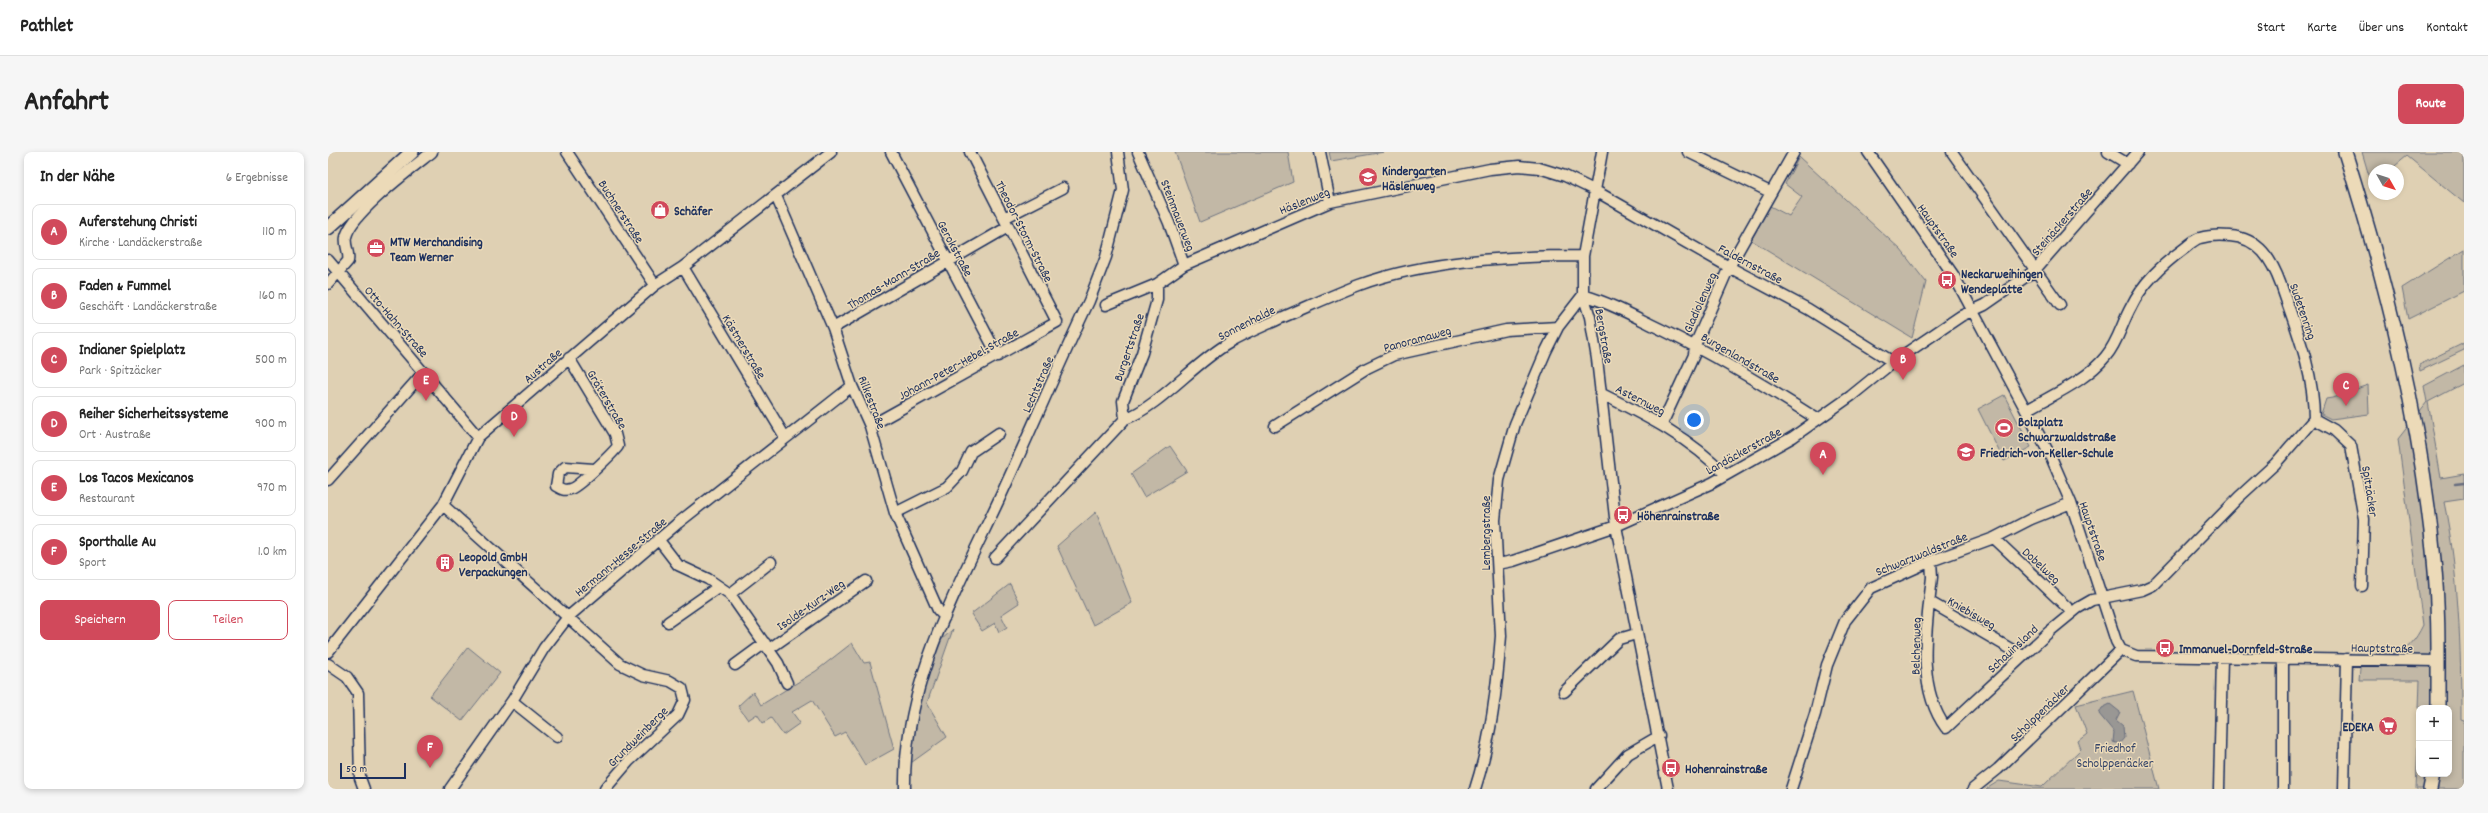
<!DOCTYPE html>
<html lang="de">
<head>
<meta charset="utf-8">
<style>
  :root { --surface:#fff; --page:#f6f6f6; --text:#222; --muted:#767676; --line:#e0e0e0; --accent:#d1495b }
  body { margin:0; font-family:Dekko,sans-serif; background:var(--page); color:var(--text) }
  .controls { position:absolute; right:12px; bottom:12px; display:grid; overflow:hidden; border-radius:8px; box-shadow:0 2px 6px #0003 }
  .controls button { width:36px; height:36px; display:grid; place-items:center; padding:0; border:0; border-bottom:1px solid var(--line); background:var(--surface); color:var(--text); font:20px sans-serif }
  .compass { position:absolute; left:2040px; top:12px; width:36px; height:36px; border-radius:50%; background:var(--surface); box-shadow:0 2px 6px #0003; rotate:129deg }
  .scale { position:absolute; left:12px; bottom:10px; width:66px; box-sizing:border-box; padding-left:4px; border:2px solid #1b2f5e; border-top:0; font-size:11px; line-height:14px; white-space:nowrap; color:#1b2f5e; -webkit-text-stroke:3px #ecdab8; paint-order:stroke }
  .you { position:absolute; left:1366px; top:268px; width:14px; height:14px; margin:-10px; border:3px solid #fff; border-radius:50%; background:#1a73e8; box-shadow:0 0 0 6px #1a73e833 }
  .badge { display:grid; place-items:center; width:26px; height:26px; border-radius:50%; background:var(--accent); color:#fff; font-size:13px; font-weight:700 }
  .pin { position:absolute; translate:-50% -33px; filter:drop-shadow(0 1px 2px #0008) }
  .pin::after { content:''; position:absolute; top:21px; width:14px; height:12px; background:inherit; clip-path:polygon(0 0,100% 0,50% 100%) }
  .list { margin:0; padding:0; list-style:none }
  h2 { display:flex; justify-content:space-between; align-items:center; height:52px; margin:0; padding:0 16px; font-size:17px }
  h2 small { font-size:13px; font-weight:400; color:var(--muted) }
  .list li { display:grid; grid-template-columns:26px 1fr auto; gap:12px; align-items:center; box-sizing:border-box; height:56px; margin:0 8px 8px; padding:0 8px; border:1px solid var(--line); border-radius:8px }
  .list b { display:block; font-size:15px; white-space:nowrap }
  .list p { margin:0; font-size:13px; white-space:nowrap; color:var(--muted) }
  .list em { font-size:13px; font-style:normal; color:var(--muted) }
  .actions { display:flex; gap:8px; padding:12px 16px }
  .actions a { flex:1; padding:9px 0; border:1px solid var(--accent); border-radius:8px; text-align:center; font-size:14px; color:var(--accent) }
  .actions .main { background:var(--accent); color:#fff }
  .map { position:relative; flex:none; width:2136px; height:637px; overflow:hidden; border-radius:8px }
  header { display:flex; align-items:center; gap:24px; box-sizing:border-box; height:56px; padding:0 20px; background:var(--surface); border-bottom:1px solid var(--line) }
  header strong { font-size:19px }
  nav { display:flex; gap:22px; margin-inline-start:auto; font-size:14px }
  .intro { display:flex; align-items:center; justify-content:space-between; box-sizing:border-box; height:96px; padding:0 24px }
  h1 { margin:0; font-size:28px }
  .button { padding:10px 18px; border-radius:8px; background:var(--accent); color:#fff; font-size:14px; font-weight:700 }
  main { display:flex; gap:24px; padding:0 24px }
  aside { flex:1; background:var(--surface); border-radius:8px; box-shadow:0 2px 6px #0003 }
  .map>svg:first-child { display:block }
</style>
</head>
<body>
<header>
<strong>Pathlet</strong>
<nav><a>Start</a><a>Karte</a><a>Über uns</a><a>Kontakt</a></nav>
</header>
<div class="intro"><h1>Anfahrt</h1><a class="button">Route</a></div>
<main>
<aside>
<h2>In der Nähe<small>6 Ergebnisse</small></h2>
<ul class="list">
<li><span class="badge">A</span><div><b>Auferstehung Christi</b><p>Kirche · Landäckerstraße</p></div><em>110 m</em></li>
<li><span class="badge">B</span><div><b>Faden &amp; Fummel</b><p>Geschäft · Landäckerstraße</p></div><em>160 m</em></li>
<li><span class="badge">C</span><div><b>Indianer Spielplatz</b><p>Park · Spitzäcker</p></div><em>500 m</em></li>
<li><span class="badge">D</span><div><b>Reiher Sicherheitssysteme</b><p>Ort · Austraße</p></div><em>900 m</em></li>
<li><span class="badge">E</span><div><b>Los Tacos Mexicanos</b><p>Restaurant</p></div><em>970 m</em></li>
<li><span class="badge">F</span><div><b>Sporthalle Au</b><p>Sport</p></div><em>1.0 km</em></li>
</ul>
<div class="actions"><a class="main">Speichern</a><a>Teilen</a></div>
</aside>
<div class="map">
<svg width="2136" height="637" viewBox="0 0 2136 637">
  <rect width="100%" height="100%" fill="#dfd0b3"/>
  <filter id="ink" filterUnits="userSpaceOnUse"><feTurbulence type="fractalNoise" baseFrequency=".025" numOctaves="2"/><feDisplacementMap in="SourceGraphic" scale="8" xChannelSelector="R" yChannelSelector="G"/><feConvolveMatrix kernelMatrix="1 2 1 2 8 2 1 2 1" color-interpolation-filters="sRGB"/></filter>
  <g filter="url(#ink)">
    <path fill="#c2b8a6" stroke="#6e7482" d="M 847,0 L 960,0 L 965,30 L 872,70 Z
      M 1001,0 L 1056,0 L 1003,9 Z
      M 2034,0 L 2136,0 L 2136,51 L 2079,4 L 2062,18 L 2046,18 L 2046,32 L 2044,34 Z
      M 1471,5 L 1573,98 L 1598,130 L 1584,186 L 1423,88 L 1442,54 L 1461,64 L 1474,45 L 1457,32 Z
      M 2136,97 L 2136,139 L 2080,167 L 2074,136 Z
      M 2136,191 L 2136,198 L 2092,219 L 2091,213 Z
      M 2136,213 L 2136,231 L 2100,250 L 2113,326 L 2136,322 L 2136,347 L 2116,350 C 2131,422 2133,495 2133,568 L 2136,569 L 2136,637 L 2088,637 L 2091,566 L 2091,622 L 2121,622 L 2121,556 L 2091,556 L 2092,528 L 2031,528 L 2033,504 C 2066,502 2079,506 2095,473 L 2070,287 L 2099,250 L 2096,234 Z
      M 2040,233 L 2041,262 L 2003,267 L 1993,262 L 1998,247 C 2015,245 2023,238 2040,233 Z
      M 1676,243 L 1703,295 L 1676,309 L 1650,257 Z
      M 842,294 L 859,319 L 816,345 L 803,322 Z
      M 768,360 L 804,451 L 765,473 L 729,394 Z
      M 682,432 L 691,451 L 673,463 L 679,475 L 671,480 L 667,471 L 654,479 L 643,462 Z
      M 625,477 L 599,551 L 619,585 L 580,613 L 583,578 L 609,492 Z
      M 524,491 L 536,511 L 542,510 L 566,597 L 537,613 L 517,580 L 507,585 L 484,548 L 464,560 L 472,571 L 455,583 L 443,566 L 435,571 L 429,562 L 420,568 L 410,554 L 425,540 L 433,553 L 488,519 Z
      M 140,495 L 172,521 L 134,569 L 102,544 Z
      M 1805,539 L 1831,637 L 1658,637 L 1671,629 L 1714,635 L 1753,597 L 1750,589 L 1759,582 L 1748,553 Z"/>
    <path fill="#999794" stroke="#676d7e" d="M 1782,552 L 1792,560 L 1788,568 L 1795,574 L 1796,586 L 1791,592 L 1785,590 L 1786,580 L 1771,562 L 1774,556 Z"/>
    <g fill="none" stroke-linecap="round" stroke-linejoin="round">
      <path stroke="#676d7e" stroke-width="2.5" d="M 2127,332 L 2136,331"/>
      <defs>
        <path id="minor" d="M 239,0 L 327,133
          M 563,0 L 670,204
          M 810,0 L 841,71 L 856,113
          M 992,0 L 1002,50
          M 1274,0 L 1255,104 L 1255,143 L 1262,165 L 1269,207 L 1288,374 L 1340,637
          M 1360,0 L 1442,40
          M 1540,0 L 1626,124 L 1723,305 L 1743,351 L 1788,489 L 1793,498 L 1808,504 L 2110,509
          M 1624,0 L 1732,153
          M 1780,0 L 1800,12
          M 448,44 L 505,176 L 524,234 L 542,274 L 567,361 L 610,458 L 617,465
          M 676,66 L 735,36
          M 0,108 L 150,285
          M 355,115 L 457,285
          M 0,132 L 20,109 C 22,101 16,93 18,85 C 23,61 84,16 104,0
          M 1255,143 C 1279,150 1300,161 1322,172 C 1381,200 1435,232 1489,267
          M 778,153 L 829,132 L 856,113 L 1002,50 L 1162,17 L 1191,14 L 1211,16 L 1237,24 L 1266,38 L 1401,115 L 1480,157 L 1565,210
          M 505,176 L 680,75
          M 241,206 L 287,282 L 290,294 C 285,301 249,336 242,337 C 236,339 233,337 228,334 L 230,322 L 237,315 L 266,317
          M 1272,241 C 1318,264 1361,285 1397,322
          M 797,267 L 795,249 L 814,201 L 829,148 L 829,132
          M 1986,267 L 2006,278 L 2023,294 L 2036,367 L 2034,434
          M 1334,272 L 1366,203 L 1367,193 L 1401,115 L 1466,0
          M 542,274 L 729,170 L 642,0
          M 947,274 L 1039,216 L 1066,203 L 1178,178 L 1230,175
          M 0,328 L 96,220
          M 115,353 L 292,512 L 315,523 L 342,529 L 354,536 L 357,548 L 350,563 L 301,609 L 277,637
          M 567,361 L 619,335 L 634,319 L 643,300 L 671,281
          M 1666,386 L 1744,460
          M 330,387 L 350,413 L 380,427 L 402,442 L 450,511 L 459,531
          M 667,406 L 797,267 C 833,253 866,211 901,191 C 918,181 936,174 953,166 C 979,155 1005,143 1031,133 C 1099,108 1183,104 1255,104
          M 1603,409 L 1604,425 C 1599,473 1587,534 1618,576 L 1722,479 L 1750,456 L 1764,448 L 1814,438 L 1825,433 L 1911,345 L 1947,312 L 1986,267 C 1986,219 1968,177 1953,133 C 1944,108 1931,86 1902,84 C 1892,83 1882,83 1872,86 C 1867,87 1862,92 1857,96 C 1835,112 1815,130 1803,155 C 1794,171 1790,190 1778,204 C 1758,229 1726,242 1699,258
          M 1170,412 L 1185,409 L 1288,374 L 1384,331 L 1465,285 L 1523,244 L 1565,210 L 1633,164 L 1657,153 L 1706,119 L 1810,0
          M 402,442 L 443,410
          M 1602,450 L 1695,504
          M 340,470 L 390,435
          M 441,497 L 538,429
          M 0,500 L 115,353 L 150,285 L 327,133 L 355,115 L 503,0
          M 0,512 L 19,525 L 30,541 L 32,626 L 36,637
          M 407,513 L 437,491
          M 1236,540 L 1291,487 L 1308,482
          M 184,549 L 229,585
          M 122,637 L 184,549 L 216,496 L 240,465 L 350,371 L 524,234
          M 577,637 C 575,530 631,434 675,339 C 704,276 731,212 761,149 L 778,105 L 795,38 L 790,0
          M 1147,637 C 1163,588 1169,535 1173,484 L 1167,368 L 1171,328 L 1187,272 L 1218,199 L 1230,175 L 1255,143
          M 1268,637 L 1300,602 L 1331,584
          M 1463,637 L 1487,562 L 1499,513 L 1517,469 L 1543,436 L 1603,409 L 1666,386 L 1703,367 L 1743,351
          M 1645,637 L 1670,617 L 1793,498
          M 1891,637 L 1894,506
          M 1955,637 L 1955,507
          M 2016,637 L 2019,507"/>
        <path id="major" d="M 2017,0 C 2059,133 2093,269 2106,408 C 2111,457 2110,507 2110,556
          M 0,76 L 84,0
          M 2102,637 L 2105,622"/>
      </defs>
      <use href="#minor" stroke="#1b2f5e" stroke-width="13"/>
      <use href="#major" stroke="#1b2f5e" stroke-width="16"/>
      <use href="#minor" stroke="#ecdab8" stroke-width="10"/>
      <use href="#major" stroke="#ecdab8" stroke-width="13"/>
    </g>
  </g>
  <defs>
    <symbol id="school-disc" viewBox="-11 -11 22 22"><circle r="9.5" fill="#d1495b" stroke="#ecdab8"/><path d="M0-5L7-2L0 1L-7-2ZM-4 1L0 2.5L4 1V4Q0 6-4 4Z" fill="#fff"/></symbol>
    <symbol id="shop-disc" viewBox="-11 -11 22 22"><circle r="9.5" fill="#d1495b" stroke="#ecdab8"/><path d="M-5-2.5h2.3a2.7 3.5 0 0 1 5.4 0H5L5.5 6h-11ZM-1.5-2.5h3a1.5 2.3 0 0 0-3 0Z" fill="#fff"/></symbol>
    <symbol id="office-disc" viewBox="-11 -11 22 22"><circle r="9.5" fill="#d1495b" stroke="#ecdab8"/><path d="M-6-3h4V-5.5h4V-3h4V5H-6ZM-1-4.5V-3h2v-1.5ZM-6 0V1H6V0Z" fill="#fff"/></symbol>
    <symbol id="bus-disc" viewBox="-11 -11 22 22"><circle r="9.5" fill="#d1495b" stroke="#ecdab8"/><path d="M-5-6H5V4H4V6H2V4H-2V6H-4V4H-5ZM-3.5-4V0h7V-4ZM-3.5 1.2v1.5H-2V1.2ZM2 1.2v1.5H3.5V1.2Z" fill="#fff"/></symbol>
    <symbol id="stadium-disc" viewBox="-11 -11 22 22"><circle r="9.5" fill="#d1495b" stroke="#ecdab8"/><path d="M0-5a6.5 5 0 1 0 0 10a6.5 5 0 1 0 0-10ZM-3.5-1.8h7v3.6h-7Z" fill="#fff"/></symbol>
    <symbol id="building-disc" viewBox="-11 -11 22 22"><circle r="9.5" fill="#d1495b" stroke="#ecdab8"/><path d="M-4-6H4V6H1V3H-1V6H-4ZM-2.5-4.3h1.7v1.8h-1.7ZM.8-4.3h1.7v1.8H.8ZM-2.5-1h1.7V.8h-1.7ZM.8-1h1.7V.8H.8Z" fill="#fff"/></symbol>
    <symbol id="supermarket-disc" viewBox="-11 -11 22 22"><circle r="9.5" fill="#d1495b" stroke="#ecdab8"/><path d="M-6-5.5h2.5l.6 2H6L4.5 2H-2.5L-4.4-4H-6ZM-1.5 3.2a1.3 1.3 0 1 0 .1 0ZM3 3.2a1.3 1.3 0 1 0 .1 0Z" fill="#fff"/></symbol>
  </defs>
  <g fill-rule="evenodd">
    <use href="#school-disc" x="1029" y="14" width="22" height="22"/>
    <use href="#shop-disc" x="321" y="47" width="22" height="22"/>
    <use href="#office-disc" x="37" y="85" width="22" height="22"/>
    <use href="#bus-disc" x="1608" y="117" width="22" height="22"/>
    <use href="#stadium-disc" x="1665" y="265" width="22" height="22"/>
    <use href="#school-disc" x="1627" y="289" width="22" height="22"/>
    <use href="#bus-disc" x="1284" y="352" width="22" height="22"/>
    <use href="#building-disc" x="106" y="400" width="22" height="22"/>
    <use href="#bus-disc" x="1826" y="485" width="22" height="22"/>
    <use href="#supermarket-disc" x="2049" y="563" width="22" height="22"/>
    <use href="#bus-disc" x="1332" y="605" width="22" height="22"/>
  </g>
  <g text-anchor="middle" stroke-width="3" stroke-linejoin="round" paint-order="stroke">
    <g font-size="13" font-weight="bold" fill="#1b2f5e" stroke="#ecdab8" text-anchor="start">
      <text x="1054" y="23">Kindergarten<tspan x="1054" dy="15">Häslenweg</tspan></text>
      <text x="346" y="63">Schäfer</text>
      <text x="62" y="94">MTW Merchandising<tspan x="62" dy="15">Team Werner</tspan></text>
      <text x="1633" y="126">Neckarweihingen<tspan x="1633" dy="15">Wendeplatte</tspan></text>
      <text x="1690" y="274">Bolzplatz<tspan x="1690" dy="15">Schwarzwaldstraße</tspan></text>
      <text x="1652" y="305">Friedrich-von-Keller-Schule</text>
      <text x="1309" y="368">Höhenrainstraße</text>
      <text x="131" y="409">Leopold GmbH<tspan x="131" dy="15">Verpackungen</tspan></text>
      <text x="1851" y="501">Immanuel-Dornfeld-Straße</text>
      <text x="2046" y="579" text-anchor="end">EDEKA</text>
      <text x="1357" y="621">Hohenrainstraße</text>
    </g>
    <g font-size="13" fill="#1b2f5e" stroke="#ecdab8">
      <text transform="translate(976 48) rotate(-22)" y="5">Häslenweg</text>
      <text transform="translate(294 59) rotate(57)" y="5">Buchnerstraße</text>
      <text transform="translate(851 63) rotate(69)" y="5">Steinmauerweg</text>
      <text transform="translate(1733 69) rotate(-49)" y="5">Steinäckerstraße</text>
      <text transform="translate(1611 78) rotate(55)" y="5">Hauptstraße</text>
      <text transform="translate(697 79) rotate(63)" y="5">Theodor-Storm-Straße</text>
      <text transform="translate(628 96) rotate(62)" y="5">Gerokstraße</text>
      <text transform="translate(1423 111) rotate(28)" y="5">Faldernstraße</text>
      <text transform="translate(565 126) rotate(-31)" y="5">Thomas-Mann-Straße</text>
      <text transform="translate(1371 150) rotate(-66)" y="5">Gladiolenweg</text>
      <text transform="translate(1976 159) rotate(71)" y="5">Sudetenring</text>
      <text transform="translate(69 169) rotate(49)" y="5">Otto-Hahn-Straße</text>
      <text transform="translate(918 170) rotate(-27)" y="5">Sonnenhalde</text>
      <text transform="translate(1277 184) rotate(80)" y="5">Bergstraße</text>
      <text transform="translate(1089 186) rotate(-15)" y="5">Panoramaweg</text>
      <text transform="translate(417 194) rotate(59)" y="5">Kästnerstraße</text>
      <text transform="translate(800 195) rotate(-71)" y="5">Burgertstraße</text>
      <text transform="translate(1413 205) rotate(30)" y="5">Burgenlandstraße</text>
      <text transform="translate(630 211) rotate(-29)" y="5">Johann-Peter-Hebel-Straße</text>
      <text transform="translate(214 213) rotate(-41)" y="5">Austraße</text>
      <text transform="translate(709 232) rotate(-66)" y="5">Lechtstraße</text>
      <text transform="translate(280 247) rotate(60)" y="5">Gräterstraße</text>
      <text transform="translate(1313 247) rotate(27)" y="5">Asternweg</text>
      <text transform="translate(545 250) rotate(69)" y="5">Rilkestraße</text>
      <text transform="translate(1415 298) rotate(-29)" y="5">Landäckerstraße</text>
      <text transform="translate(2043 339) rotate(81)" y="5">Spitzäcker</text>
      <text transform="translate(1766 379) rotate(71)" y="5">Hauptstraße</text>
      <text transform="translate(1157 381) rotate(-90)" y="5">Lembergstraße</text>
      <text transform="translate(1593 401) rotate(-22)" y="5">Schwarzwaldstraße</text>
      <text transform="translate(292 404) rotate(-40)" y="5">Hermann-Hesse-Straße</text>
      <text transform="translate(1714 413) rotate(43)" y="5">Dobelweg</text>
      <text transform="translate(482 452) rotate(-35)" y="5">Isolde-Kurz-Weg</text>
      <text transform="translate(1644 460) rotate(30)" y="5">Kniebisweg</text>
      <text transform="translate(1587 494) rotate(-89)" y="5">Belchenweg</text>
      <text transform="translate(2054 495) rotate(1)" y="5">Hauptstraße</text>
      <text transform="translate(1684 496) rotate(-43)" y="5">Schauinsland</text>
      <text transform="translate(1711 560) rotate(-44)" y="5">Scholppenäcker</text>
      <text transform="translate(309 584) rotate(-45)" y="5">Grundweinberge</text>
    </g>
    <g font-size="13" fill="#344469" stroke="#ecdab8">
      <text x="1787" y="600">Friedhof<tspan x="1787" dy="15">Scholppenäcker</tspan></text>
    </g>
  </g>
</svg>
<div class="controls">
<button>+</button>
<button>−</button>
</div>
<svg class="compass" viewBox="-18 -18 36 36"><path d="M0-13l5 13h-10z" fill="#e53935"/><path d="M0 13l5-13h-10z" fill="#767676"/></svg>
<div class="scale">50 m</div>
<div class="you"></div>
<div class="pin badge" style="left:1495px;top:323px">A</div>
<div class="pin badge" style="left:1575px;top:228px">B</div>
<div class="pin badge" style="left:2018px;top:254px">C</div>
<div class="pin badge" style="left:186px;top:285px">D</div>
<div class="pin badge" style="left:98px;top:249px">E</div>
<div class="pin badge" style="left:102px;top:616px">F</div>
</div>
</main>
</body>
</html>
